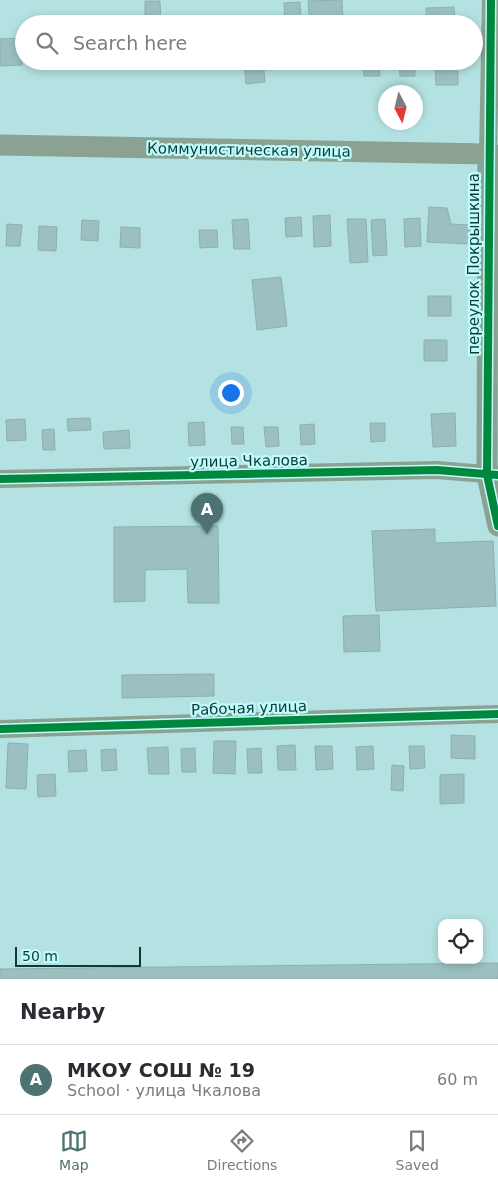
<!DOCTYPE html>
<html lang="en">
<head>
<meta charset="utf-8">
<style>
  :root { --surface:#fff; --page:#f2f2f3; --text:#2b2b33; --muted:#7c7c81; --line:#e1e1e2; --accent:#4c7272 }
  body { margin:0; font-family:"DejaVu Sans",sans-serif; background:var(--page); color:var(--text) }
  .controls { position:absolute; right:15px; bottom:15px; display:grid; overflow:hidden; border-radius:10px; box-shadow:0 2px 8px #0003 }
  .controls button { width:45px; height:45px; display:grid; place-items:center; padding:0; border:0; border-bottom:1px solid var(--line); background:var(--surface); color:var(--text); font:25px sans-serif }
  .compass { position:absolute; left:378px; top:85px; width:45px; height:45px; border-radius:50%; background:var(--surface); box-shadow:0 2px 8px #0003; rotate:173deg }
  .scale { position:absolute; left:15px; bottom:12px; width:126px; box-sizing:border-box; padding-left:5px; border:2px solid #143737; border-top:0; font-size:14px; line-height:18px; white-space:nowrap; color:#143737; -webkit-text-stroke:4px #bdfefd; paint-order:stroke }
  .you { position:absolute; left:230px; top:392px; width:18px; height:18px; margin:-12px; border:4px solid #fff; border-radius:50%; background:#1a73e8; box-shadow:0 0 0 8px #1a73e833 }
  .badge { display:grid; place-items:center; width:32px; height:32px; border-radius:50%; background:var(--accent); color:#fff; font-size:16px; font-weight:700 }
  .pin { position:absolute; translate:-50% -41px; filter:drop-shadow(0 1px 2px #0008) }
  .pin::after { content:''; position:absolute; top:26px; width:18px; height:15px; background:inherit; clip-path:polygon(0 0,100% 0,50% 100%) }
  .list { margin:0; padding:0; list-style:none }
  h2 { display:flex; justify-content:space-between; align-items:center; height:65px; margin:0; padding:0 20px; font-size:21px }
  h2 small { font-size:16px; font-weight:400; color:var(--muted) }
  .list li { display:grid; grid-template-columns:32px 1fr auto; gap:15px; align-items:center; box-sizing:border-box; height:70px; padding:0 20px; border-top:1px solid var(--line) }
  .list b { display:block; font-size:19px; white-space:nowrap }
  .list p { margin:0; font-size:16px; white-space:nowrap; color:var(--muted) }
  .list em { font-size:16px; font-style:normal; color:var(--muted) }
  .icon { flex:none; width:28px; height:28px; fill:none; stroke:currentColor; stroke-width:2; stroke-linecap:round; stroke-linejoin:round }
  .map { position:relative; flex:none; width:498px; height:979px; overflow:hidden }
  .search { position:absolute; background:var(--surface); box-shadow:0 2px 8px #0003; left:15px; right:15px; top:15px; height:55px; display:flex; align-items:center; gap:12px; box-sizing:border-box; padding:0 18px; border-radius:28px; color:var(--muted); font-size:19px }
  .sheet { height:135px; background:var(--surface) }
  nav { display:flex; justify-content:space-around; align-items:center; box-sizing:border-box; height:70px; border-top:1px solid var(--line); background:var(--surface); font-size:14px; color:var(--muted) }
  nav a { display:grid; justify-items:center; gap:2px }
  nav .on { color:var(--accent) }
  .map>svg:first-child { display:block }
</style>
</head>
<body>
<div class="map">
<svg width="498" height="979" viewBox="0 0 498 979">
  <rect width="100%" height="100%" fill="#b4e1e1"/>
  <path fill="#9cc0c0" stroke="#8cb0b0" d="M 342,0 L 343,21 L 310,24 L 308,1 Z
    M 145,1 L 160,1 L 161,23 L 145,24 Z
    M 300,2 L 301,24 L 285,24 L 284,3 Z
    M 454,7 L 455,24 L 427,24 L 426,8 Z
    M 38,16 L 53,16 L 53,24 L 38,24 Z
    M 191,17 L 191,24 L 166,24 L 166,18 Z
    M 367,17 L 367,24 L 348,24 L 348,18 Z
    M 21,38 L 22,65 L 0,66 L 0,39 Z
    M 244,61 L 263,61 L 265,82 L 246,84 Z
    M 363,61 L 379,61 L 380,76 L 364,76 Z
    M 399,61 L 415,61 L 415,76 L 400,76 Z
    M 435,61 L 458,61 L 458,85 L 436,85 Z
    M 429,207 L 447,208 L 451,224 L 470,225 L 469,244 L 427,242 Z
    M 330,215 L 331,246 L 314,247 L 313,216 Z
    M 301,217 L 302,236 L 286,237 L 285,218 Z
    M 420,218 L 421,246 L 405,247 L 404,219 Z
    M 248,219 L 250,249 L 234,249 L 232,220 Z
    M 347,219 L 366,219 L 368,262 L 350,263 Z
    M 385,219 L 387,255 L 373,256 L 371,220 Z
    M 82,220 L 99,221 L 98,241 L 81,240 Z
    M 7,224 L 22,225 L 20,246 L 6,246 Z
    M 39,226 L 57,227 L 56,251 L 38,250 Z
    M 121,227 L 140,228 L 140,248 L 120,247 Z
    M 199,230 L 217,230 L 218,247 L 200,248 Z
    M 281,277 L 287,326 L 257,330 L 252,280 Z
    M 428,296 L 451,296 L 451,316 L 428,316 Z
    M 424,340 L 447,340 L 447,361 L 424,361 Z
    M 455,413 L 456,446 L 433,447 L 431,414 Z
    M 90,418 L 91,430 L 68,431 L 67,419 Z
    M 25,419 L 26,440 L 7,441 L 6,420 Z
    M 204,422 L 205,445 L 189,446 L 188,423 Z
    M 370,423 L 385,423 L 385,441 L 371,442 Z
    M 314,424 L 315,444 L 301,445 L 300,425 Z
    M 231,427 L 243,427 L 244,444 L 232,444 Z
    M 264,427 L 278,427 L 279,446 L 266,447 Z
    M 54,429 L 55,450 L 43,450 L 42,430 Z
    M 129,430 L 130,448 L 104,449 L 103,432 Z
    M 218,526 L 219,603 L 188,603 L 187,569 L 145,570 L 145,601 L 114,602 L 114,527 Z
    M 435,529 L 435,543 L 493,541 L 496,606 L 376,611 L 372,531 Z
    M 379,615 L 380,651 L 344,652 L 343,616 Z
    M 214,674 L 214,696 L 122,698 L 122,675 Z
    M 451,735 L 475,736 L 475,759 L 451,758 Z
    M 214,741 L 236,741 L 235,774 L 213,773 Z
    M 8,743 L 28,744 L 26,789 L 6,788 Z
    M 295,745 L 296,770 L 278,770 L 277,746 Z
    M 315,746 L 332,746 L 333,769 L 316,770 Z
    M 373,746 L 374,769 L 357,770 L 356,747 Z
    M 409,746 L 424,746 L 425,768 L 410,769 Z
    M 168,747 L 169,774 L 149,774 L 147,748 Z
    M 195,748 L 196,772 L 182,772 L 181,749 Z
    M 261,748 L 262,773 L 248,773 L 247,749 Z
    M 116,749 L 117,770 L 102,771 L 101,750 Z
    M 86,750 L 87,771 L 69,772 L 68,751 Z
    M 392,765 L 404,766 L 403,791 L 391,790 Z
    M 55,774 L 56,796 L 38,797 L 37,775 Z
    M 464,774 L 464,803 L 440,804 L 440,775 Z
    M 498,963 L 498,979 L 0,979 L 0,969 Z"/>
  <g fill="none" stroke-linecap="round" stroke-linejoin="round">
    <path stroke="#8ba192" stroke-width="18" d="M 491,0 L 488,154 L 498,154
      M 0,479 L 437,470 L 498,475
      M 0,729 L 498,714"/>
    <path stroke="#8ba192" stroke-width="21" d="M 0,145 L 488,154 L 487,475 L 498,526"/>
    <defs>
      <path id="cycleway" d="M 491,0 L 487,475 L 498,526
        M 0,479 L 437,470 L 498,475
        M 0,729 L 498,714"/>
    </defs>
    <use href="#cycleway" stroke="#bdfefd" stroke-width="11"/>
    <use href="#cycleway" stroke="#00873e" stroke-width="8"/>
  </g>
  <g text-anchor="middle" stroke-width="4.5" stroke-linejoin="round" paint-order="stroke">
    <g font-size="15" fill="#143737" stroke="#bdfefd">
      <text transform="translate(249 150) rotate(1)" y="5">Коммунистическая улица</text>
      <text transform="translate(474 264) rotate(-90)" y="5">переулок Покрышкина</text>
      <text transform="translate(249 461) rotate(-1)" y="5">улица Чкалова</text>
      <text transform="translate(249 708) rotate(-2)" y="5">Рабочая улица</text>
    </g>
  </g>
</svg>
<div class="controls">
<button><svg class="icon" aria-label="locate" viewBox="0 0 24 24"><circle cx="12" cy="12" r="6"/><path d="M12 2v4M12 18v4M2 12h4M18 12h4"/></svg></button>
</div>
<svg class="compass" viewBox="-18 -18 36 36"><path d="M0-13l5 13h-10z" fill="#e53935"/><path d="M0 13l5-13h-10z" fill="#7c7c81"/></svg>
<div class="scale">50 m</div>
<div class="you"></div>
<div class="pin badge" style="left:207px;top:534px">A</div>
<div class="search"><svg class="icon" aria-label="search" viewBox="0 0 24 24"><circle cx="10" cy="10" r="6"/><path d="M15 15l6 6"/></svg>Search here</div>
</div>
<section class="sheet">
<h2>Nearby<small></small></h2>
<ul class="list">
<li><span class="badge">A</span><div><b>МКОУ СОШ № 19</b><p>School · улица Чкалова</p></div><em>60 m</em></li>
</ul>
</section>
<nav>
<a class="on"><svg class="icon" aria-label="map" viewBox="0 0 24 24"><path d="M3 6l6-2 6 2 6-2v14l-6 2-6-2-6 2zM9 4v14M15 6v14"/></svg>Map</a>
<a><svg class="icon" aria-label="directions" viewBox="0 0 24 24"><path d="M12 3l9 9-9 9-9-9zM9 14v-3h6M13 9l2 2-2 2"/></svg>Directions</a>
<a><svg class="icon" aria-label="saved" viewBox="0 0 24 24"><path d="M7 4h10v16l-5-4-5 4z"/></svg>Saved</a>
</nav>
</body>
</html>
